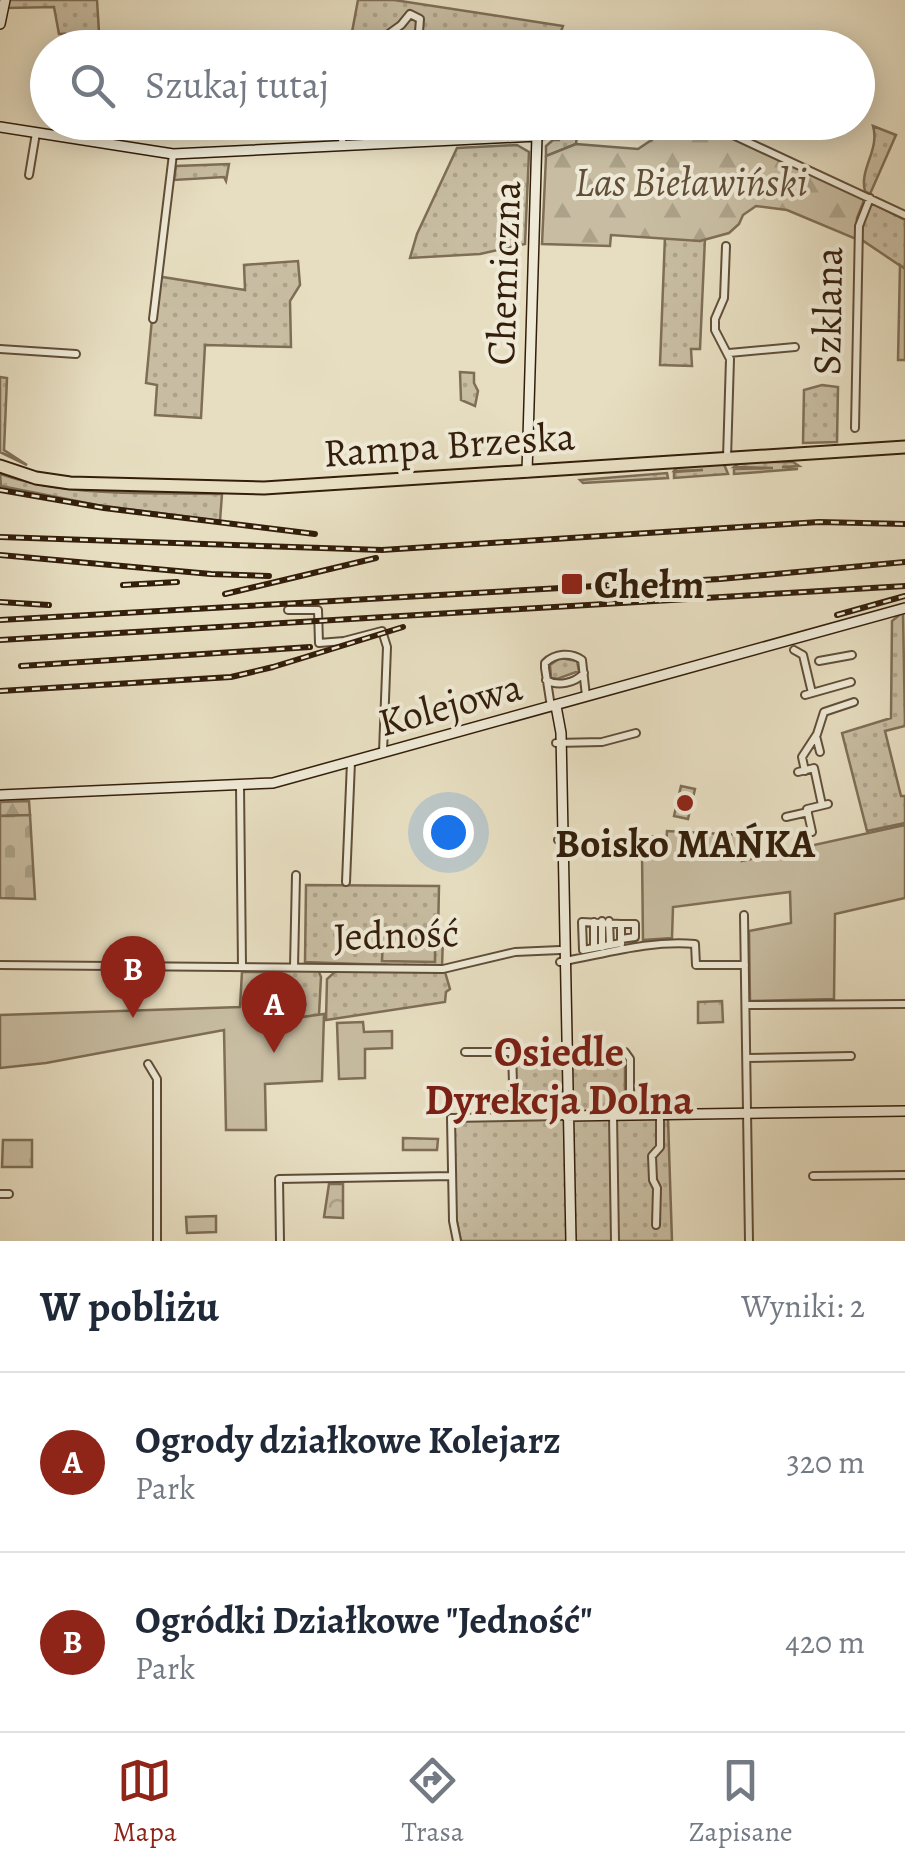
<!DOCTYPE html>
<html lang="pl">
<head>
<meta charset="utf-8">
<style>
  :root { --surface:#fff; --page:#f2f2f3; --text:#1f2937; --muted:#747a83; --line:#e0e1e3; --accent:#8f2418 }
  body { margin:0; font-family:Alegreya,serif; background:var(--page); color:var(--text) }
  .you { position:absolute; left:448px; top:832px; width:35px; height:35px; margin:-25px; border:8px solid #fff; border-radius:50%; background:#1a73e8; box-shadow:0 0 0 15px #1a73e833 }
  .badge { display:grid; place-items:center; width:65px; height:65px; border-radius:50%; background:var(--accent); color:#fff; font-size:32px; font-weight:700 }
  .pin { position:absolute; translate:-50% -82px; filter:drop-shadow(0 2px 5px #0008) }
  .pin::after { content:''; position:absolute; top:52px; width:35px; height:30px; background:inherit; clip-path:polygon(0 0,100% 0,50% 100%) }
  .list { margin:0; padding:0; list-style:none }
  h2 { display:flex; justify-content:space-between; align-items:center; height:130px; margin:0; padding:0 40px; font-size:42px }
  h2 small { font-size:32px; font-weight:400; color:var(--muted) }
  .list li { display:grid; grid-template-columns:65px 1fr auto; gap:30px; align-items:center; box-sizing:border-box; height:180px; padding:0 40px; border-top:2px solid var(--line) }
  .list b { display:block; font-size:38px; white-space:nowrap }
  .list p { margin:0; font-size:32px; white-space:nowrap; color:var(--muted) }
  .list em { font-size:32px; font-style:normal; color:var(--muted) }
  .icon { flex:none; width:55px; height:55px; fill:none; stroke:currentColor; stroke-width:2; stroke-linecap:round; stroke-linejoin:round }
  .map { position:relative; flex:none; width:905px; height:1241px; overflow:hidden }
  .search { position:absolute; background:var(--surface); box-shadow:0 5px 25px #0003; left:30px; right:30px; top:30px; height:110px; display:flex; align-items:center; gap:25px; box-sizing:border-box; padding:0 35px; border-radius:55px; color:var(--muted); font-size:38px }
  .sheet { height:490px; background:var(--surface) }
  nav { display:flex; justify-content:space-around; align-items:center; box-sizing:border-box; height:140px; border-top:2px solid var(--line); background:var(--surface); font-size:28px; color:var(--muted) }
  nav a { display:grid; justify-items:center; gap:5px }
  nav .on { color:var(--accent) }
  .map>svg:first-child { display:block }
</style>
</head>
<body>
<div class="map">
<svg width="905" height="1241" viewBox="0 0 905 1241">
  <defs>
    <pattern id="grass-dots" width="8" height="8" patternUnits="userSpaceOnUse" patternTransform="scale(2.5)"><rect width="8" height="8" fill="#c8bda2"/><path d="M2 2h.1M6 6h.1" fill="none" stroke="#aca28a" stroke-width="1.8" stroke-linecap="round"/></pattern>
    <pattern id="forest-firs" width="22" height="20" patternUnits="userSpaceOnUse" patternTransform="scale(2.5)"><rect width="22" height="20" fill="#c8bda2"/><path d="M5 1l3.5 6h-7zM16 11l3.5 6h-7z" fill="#aca28a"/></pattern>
    <pattern id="cemetery-stones" width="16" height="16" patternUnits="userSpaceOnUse" patternTransform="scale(2.5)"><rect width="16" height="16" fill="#c8bda2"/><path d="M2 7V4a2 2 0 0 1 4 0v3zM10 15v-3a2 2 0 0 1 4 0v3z" fill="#aca28a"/></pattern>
    <pattern id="park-crowns" width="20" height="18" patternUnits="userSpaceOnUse" patternTransform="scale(2.5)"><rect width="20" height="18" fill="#c8bda2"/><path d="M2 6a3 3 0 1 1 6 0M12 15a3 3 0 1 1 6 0" fill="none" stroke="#aca28a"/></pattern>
  </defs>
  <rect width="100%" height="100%" fill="#e7dec1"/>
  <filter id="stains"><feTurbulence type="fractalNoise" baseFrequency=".002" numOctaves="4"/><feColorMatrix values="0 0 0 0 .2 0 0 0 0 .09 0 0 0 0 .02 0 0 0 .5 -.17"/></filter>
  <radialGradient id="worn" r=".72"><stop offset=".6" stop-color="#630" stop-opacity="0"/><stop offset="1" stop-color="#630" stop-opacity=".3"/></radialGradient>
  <path fill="url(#grass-dots)" stroke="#7e6e56" stroke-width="2.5" d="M 8,0 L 97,0 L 99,32 L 59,34 L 54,7 L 7,8 Z
    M 358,0 L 394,0 L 563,26 L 555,47 L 497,47 L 497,45 L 436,33 L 429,47 L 349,48 Z
    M 339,123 L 397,123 L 391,134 L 339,137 Z
    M 873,126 L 896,135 L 870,194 L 865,191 C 859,169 880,150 873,126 Z
    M 562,129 L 577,135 L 576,144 L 546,156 L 546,146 L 553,140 L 559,140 Z
    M 517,145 L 529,152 L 525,244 L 480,254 L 410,258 L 417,234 L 457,148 Z
    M 229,164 L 226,181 L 224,177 L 174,180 L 176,166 Z
    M 871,203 L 905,220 L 905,269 L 862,240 L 861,223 Z
    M 665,236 L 700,241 L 705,238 L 700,349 L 691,349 L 692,366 L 660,365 Z
    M 298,261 L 300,285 L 290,301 L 291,347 L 205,345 L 201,418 L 155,415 L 157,385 L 146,383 L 156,276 L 245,290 L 244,265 Z
    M 460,372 L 474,373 L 474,383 L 478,391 L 475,406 L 461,400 Z
    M 0,377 L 7,378 L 4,450 L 27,465 L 0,452 Z
    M 822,385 L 838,387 L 837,442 L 803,443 L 804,390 Z
    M 757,462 L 793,462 L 799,466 L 782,467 L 798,469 L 734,474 L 734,469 L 773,468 L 734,467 L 739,463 Z
    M 724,464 L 728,474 L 674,478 L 674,472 L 703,470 L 674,471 L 677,467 Z
    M 667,473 L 668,478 L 583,483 L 580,480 Z
    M 0,474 C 70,498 148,492 222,494 L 220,521 L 97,505 L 1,486 Z
    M 903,612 L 905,726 L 885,731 L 901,796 L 905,796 L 905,823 L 867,831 L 842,733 L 891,718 L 892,621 Z
    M 560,658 L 577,661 L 579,671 L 557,679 L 551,677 L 550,665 Z
    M 306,885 L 439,886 L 438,936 L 443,937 L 442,967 L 305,962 Z
    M 235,969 L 273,970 L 274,976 L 278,977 L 281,970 L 318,970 L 321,977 L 319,1015 L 266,1022 L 267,972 Z
    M 337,970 L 445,972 L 450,989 L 446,992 L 445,1002 L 326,1020 L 327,979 Z
    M 512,1051 L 625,1052 L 625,1115 L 668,1118 L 672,1241 L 461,1241 L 457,1222 L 453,1221 L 451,1118 L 514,1117 Z"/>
  <path fill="url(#forest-firs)" stroke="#7e6e56" stroke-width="2.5" d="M 677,123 L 699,123 L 865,198 L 857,218 L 856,239 L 787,210 L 756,206 L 743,215 L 739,224 L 729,233 L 700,241 L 611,235 L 610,246 L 542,244 L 546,156 L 576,144 L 638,149 Z
    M 900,265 L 905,269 L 905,360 L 898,360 Z
    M 29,801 L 30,815 L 0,816 L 0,802 Z"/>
  <path fill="url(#cemetery-stones)" stroke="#7e6e56" stroke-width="2.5" d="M 30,815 L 35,899 L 0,898 L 0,816 Z"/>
  <path fill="url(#park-crowns)" stroke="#7e6e56" stroke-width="2.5" d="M 722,1001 L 723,1022 L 698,1023 L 698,1002 Z
    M 403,1138 L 438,1139 L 437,1150 L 403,1150 Z
    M 3,1140 L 32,1140 L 32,1167 L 2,1167 Z
    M 329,1184 L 343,1184 L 343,1218 L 324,1217 Z"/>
  <path fill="#c8bda2" stroke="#7e6e56" stroke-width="2.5" d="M 681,786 L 695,789 L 688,819 L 674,816 Z
    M 905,825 L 905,898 L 835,914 L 834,999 L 750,1001 L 749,931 L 791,923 L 790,892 L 673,907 L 672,938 L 643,940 L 642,852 L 646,852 L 646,847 L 666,848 L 667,831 L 742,835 L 742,861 Z
    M 383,938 L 435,939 L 435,962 L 382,961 Z
    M 242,972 L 267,972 L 267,1022 L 324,1014 L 322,1081 L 265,1084 L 266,1130 L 226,1130 L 224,1030 L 46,1063 L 0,1068 L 0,1015 L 240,1007 Z
    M 363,1022 L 364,1032 L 392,1031 L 392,1048 L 365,1049 L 365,1078 L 339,1079 L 337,1023 Z
    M 216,1216 L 216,1232 L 187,1233 L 186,1217 Z"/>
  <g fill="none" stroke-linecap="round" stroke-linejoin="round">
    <defs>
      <path id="street" d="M 369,48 L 401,25 L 410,14 L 420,19 L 419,32
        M 705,122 L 905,215
        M 537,136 L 554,134
        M 342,145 L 343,122
        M 29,175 L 36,133
        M 726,246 L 724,298 L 715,319 L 715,330 L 730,359 L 727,458
        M 153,319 L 173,154
        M 0,349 L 76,354
        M 729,353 L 795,347
        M 855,428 L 859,226 L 870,198
        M 288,610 L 318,610 L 319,643 L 344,641 L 382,631 L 387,647 L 383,752
        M 794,650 L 803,655 L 812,693
        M 819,661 L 852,655
        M 546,680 C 558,687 575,683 584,673
        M 805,695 L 851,682
        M 551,707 L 545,668 L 545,663 C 555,653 571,652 582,660 L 586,696
        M 816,736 L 820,752
        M 556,743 L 602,742 L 636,733
        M 805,771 L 802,757 L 817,734 L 824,712 L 854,702
        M 798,772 L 814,768 L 822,805
        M 240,786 L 242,967
        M 786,817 L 808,812
        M 812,832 L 807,809 L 828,804
        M 558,840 L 581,843 L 659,840
        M 346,882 L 351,762
        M 744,915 L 749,1241
        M 602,921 L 602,947
        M 609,921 L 610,945
        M 594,922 L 594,948
        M 621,924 L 582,922 L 583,950 L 621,943
        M 621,944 L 621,924 L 635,924 L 635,937 L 621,939
        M 560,962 C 605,954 649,940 695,944 L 696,965 L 745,965
        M 0,965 L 443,969 L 515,952 L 560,950
        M 294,967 L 296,875
        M 746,1005 L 905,1004
        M 512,1051 L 514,1117
        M 465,1052 L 625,1052 L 630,1059 L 630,1115
        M 747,1058 L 851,1056
        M 148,1064 L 157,1079 L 157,1241
        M 613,1115 L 615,1241
        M 813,1176 L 905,1175
        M 0,1194 L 9,1194
        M 656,1225 L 657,1188 L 653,1180 L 652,1156 L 660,1147 L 660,1114
        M 280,1241 L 279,1179 L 452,1176
        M 457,1241 L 453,1221 L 451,1118 L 563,1116"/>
      <path id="secondary" d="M 0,24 L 5,0
        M 0,127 L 173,154 L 537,136 L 527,472
        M 556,706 L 561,733 L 571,1241
        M 0,795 L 273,783 L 905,608
        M 566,1116 L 905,1111"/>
      <path id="highway" d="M 0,466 L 36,478 L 70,483 L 264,488 L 905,447"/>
    </defs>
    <use href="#street" stroke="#604e38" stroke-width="10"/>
    <use href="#secondary" stroke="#331e0a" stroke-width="12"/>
    <use href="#highway" stroke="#331e0a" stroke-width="15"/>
    <use href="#street" stroke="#efead7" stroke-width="6"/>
    <use href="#secondary" stroke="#efead7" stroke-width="9"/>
    <use href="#highway" stroke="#e7dec1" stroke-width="11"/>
    <defs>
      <path id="rail" d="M 0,490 L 104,508 L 315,534
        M 0,537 L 382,550 L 819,522 L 905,524
        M 0,555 L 211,574 L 269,576
        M 123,585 L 177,582
        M 225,594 L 376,558
        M 0,602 L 49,605
        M 837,615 L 905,596
        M 0,620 L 720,579 L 905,562
        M 0,640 L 905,586
        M 21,666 L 310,647
        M 0,691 L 231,677 L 273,667 L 403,627"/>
    </defs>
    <use href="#rail" stroke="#331e0a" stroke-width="6"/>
    <use href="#rail" stroke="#efead7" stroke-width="2.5" stroke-dasharray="8" stroke-linecap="butt"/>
  </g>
  <g fill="#8f2418" stroke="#efead7" stroke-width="4">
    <rect x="560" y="572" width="24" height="24" rx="5"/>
    <circle cx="685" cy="803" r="10"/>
  </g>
  <g text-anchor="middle" stroke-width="8" stroke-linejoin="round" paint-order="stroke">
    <g font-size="40" font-style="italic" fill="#604e38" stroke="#efead7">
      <text x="691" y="196">Las Bieławiński</text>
    </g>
    <g font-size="40" fill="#331e0a" stroke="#efead7">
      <text transform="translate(503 273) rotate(-88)" y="14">Chemiczna</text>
      <text transform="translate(827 311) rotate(-89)" y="14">Szklana</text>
      <text transform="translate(449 444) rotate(-4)" y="14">Rampa Brzeska</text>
      <text transform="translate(450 704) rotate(-15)" y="14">Kolejowa</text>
      <text transform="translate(396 934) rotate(-2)" y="14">Jedność</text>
    </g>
    <g font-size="40" font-weight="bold" fill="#331e0a" stroke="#efead7" text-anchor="start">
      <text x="594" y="598">Chełm</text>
      <text x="685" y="857" text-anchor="middle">Boisko MAŃKA</text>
    </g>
    <g font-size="42" font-weight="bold" fill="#7a1f14" stroke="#efead7">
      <text x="559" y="1066">Osiedle<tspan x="559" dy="48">Dyrekcja Dolna</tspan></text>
    </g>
  </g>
  <rect width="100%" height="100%" filter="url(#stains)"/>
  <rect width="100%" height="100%" fill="url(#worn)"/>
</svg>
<div class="you"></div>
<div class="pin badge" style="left:274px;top:1053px">A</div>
<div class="pin badge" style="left:133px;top:1018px">B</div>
<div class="search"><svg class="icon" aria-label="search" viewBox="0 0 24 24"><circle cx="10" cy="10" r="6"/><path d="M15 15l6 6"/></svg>Szukaj tutaj</div>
</div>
<section class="sheet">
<h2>W pobliżu<small>Wyniki: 2</small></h2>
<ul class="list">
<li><span class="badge">A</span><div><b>Ogrody działkowe Kolejarz</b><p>Park</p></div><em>320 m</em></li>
<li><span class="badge">B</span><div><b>Ogródki Działkowe &quot;Jedność&quot;</b><p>Park</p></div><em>420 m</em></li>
</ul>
</section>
<nav>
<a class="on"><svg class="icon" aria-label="map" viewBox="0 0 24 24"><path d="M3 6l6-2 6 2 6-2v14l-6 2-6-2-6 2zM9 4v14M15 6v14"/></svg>Mapa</a>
<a><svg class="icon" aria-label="directions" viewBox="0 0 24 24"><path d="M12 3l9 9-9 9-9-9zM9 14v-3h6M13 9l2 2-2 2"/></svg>Trasa</a>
<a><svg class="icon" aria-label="saved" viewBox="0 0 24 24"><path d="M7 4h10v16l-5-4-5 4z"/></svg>Zapisane</a>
</nav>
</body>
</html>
